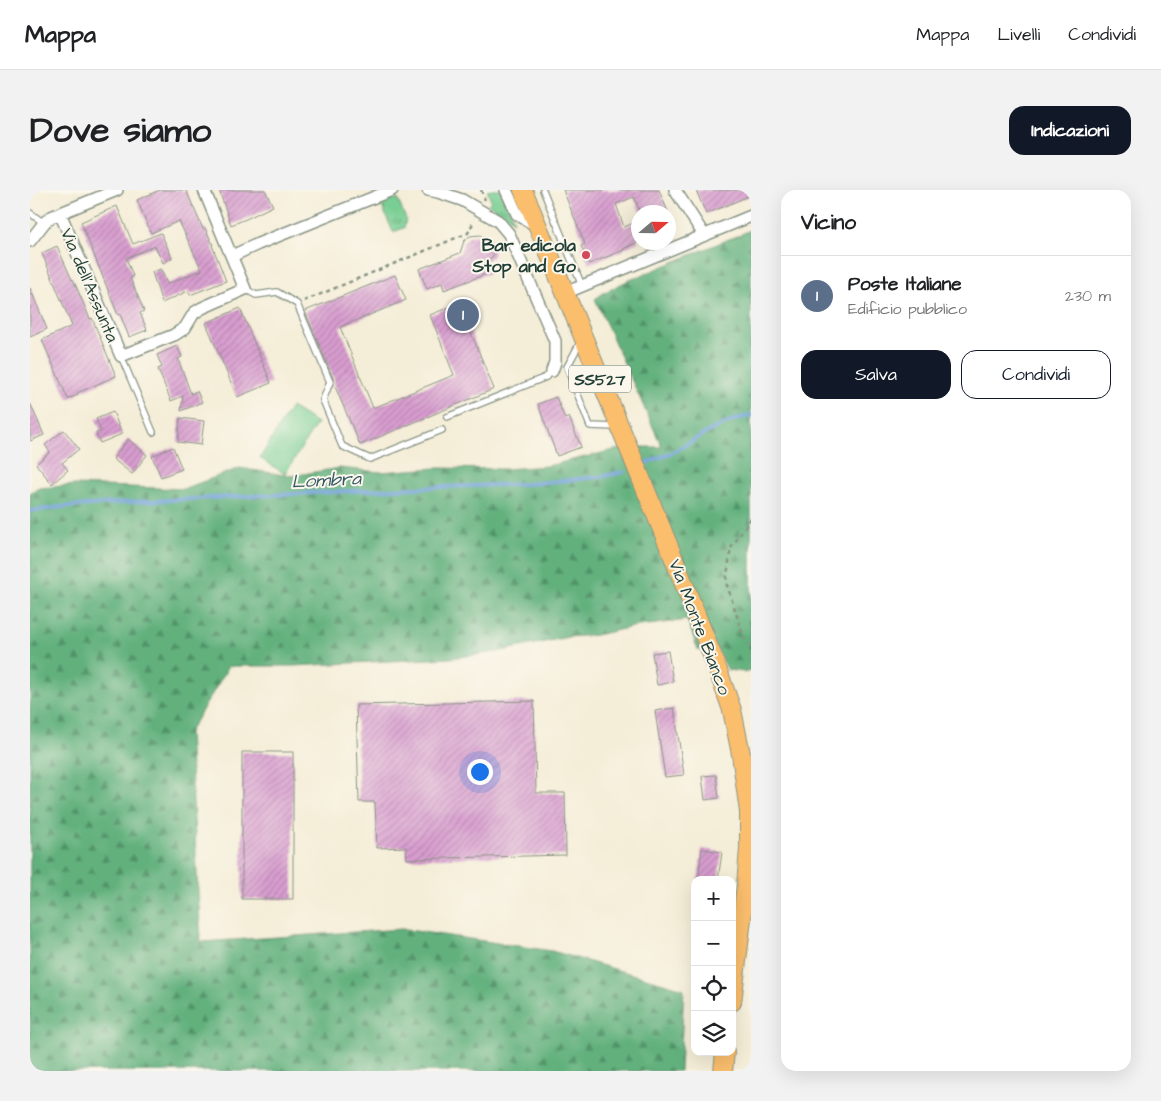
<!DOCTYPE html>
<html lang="it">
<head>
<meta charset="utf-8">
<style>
  :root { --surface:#fff; --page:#f2f2f2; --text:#202124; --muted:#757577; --line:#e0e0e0; --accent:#111827 }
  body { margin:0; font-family:"Architects Daughter",sans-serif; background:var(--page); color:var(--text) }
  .controls { position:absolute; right:15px; bottom:15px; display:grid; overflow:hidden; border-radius:10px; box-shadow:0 5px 20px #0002 }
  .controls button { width:45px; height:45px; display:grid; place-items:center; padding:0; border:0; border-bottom:1px solid var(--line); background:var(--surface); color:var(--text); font:25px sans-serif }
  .compass { position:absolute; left:601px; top:15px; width:45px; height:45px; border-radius:50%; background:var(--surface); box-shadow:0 5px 20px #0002; rotate:70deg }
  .you { position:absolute; left:449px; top:581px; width:18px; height:18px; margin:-12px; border:4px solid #fff; border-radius:50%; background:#1a73e8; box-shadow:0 0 0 8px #1a73e833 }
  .badge { display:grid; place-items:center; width:32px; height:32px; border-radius:50%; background:var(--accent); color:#fff; font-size:16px; font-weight:700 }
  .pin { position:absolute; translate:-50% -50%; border:2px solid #fff; box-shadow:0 1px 5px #0006 }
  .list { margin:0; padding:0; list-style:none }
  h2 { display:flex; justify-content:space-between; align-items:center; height:65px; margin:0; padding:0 20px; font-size:21px }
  h2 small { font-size:16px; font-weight:400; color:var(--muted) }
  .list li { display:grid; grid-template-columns:32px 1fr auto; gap:15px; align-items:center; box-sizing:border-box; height:80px; padding:0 20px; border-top:1px solid var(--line) }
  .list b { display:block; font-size:19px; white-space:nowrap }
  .list p { margin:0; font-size:16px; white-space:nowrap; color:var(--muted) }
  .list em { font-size:16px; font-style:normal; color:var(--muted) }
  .actions { display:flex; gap:10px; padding:15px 20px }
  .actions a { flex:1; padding:11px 0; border:1px solid var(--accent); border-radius:15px; text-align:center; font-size:18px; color:var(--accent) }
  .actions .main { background:var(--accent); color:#fff }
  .icon { flex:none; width:28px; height:28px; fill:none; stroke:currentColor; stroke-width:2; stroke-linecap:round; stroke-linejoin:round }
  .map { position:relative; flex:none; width:721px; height:881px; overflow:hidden; border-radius:15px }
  header { display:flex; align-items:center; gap:30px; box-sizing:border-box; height:70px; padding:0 25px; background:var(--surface); border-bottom:1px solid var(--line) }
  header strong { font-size:24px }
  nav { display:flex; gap:28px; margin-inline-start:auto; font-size:18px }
  .intro { display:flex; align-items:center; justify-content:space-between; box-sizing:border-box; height:120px; padding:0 30px }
  h1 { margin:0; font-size:35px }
  .button { padding:12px 22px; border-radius:15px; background:var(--accent); color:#fff; font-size:18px; font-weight:700 }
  main { display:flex; gap:30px; padding:0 30px }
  aside { flex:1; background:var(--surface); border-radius:15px; box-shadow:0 5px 20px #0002 }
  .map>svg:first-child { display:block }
</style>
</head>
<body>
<header>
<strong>Mappa</strong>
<nav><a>Mappa</a><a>Livelli</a><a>Condividi</a></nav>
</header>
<div class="intro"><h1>Dove siamo</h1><a class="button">Indicazioni</a></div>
<main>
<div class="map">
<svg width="721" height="881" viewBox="0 0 721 881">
  <defs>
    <pattern id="grass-tufts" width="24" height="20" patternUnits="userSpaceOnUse" patternTransform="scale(1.25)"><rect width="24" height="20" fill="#78ce93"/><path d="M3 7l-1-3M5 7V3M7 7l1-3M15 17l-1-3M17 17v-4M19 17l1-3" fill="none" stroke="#62a879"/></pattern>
    <pattern id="forest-firs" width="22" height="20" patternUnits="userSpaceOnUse" patternTransform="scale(1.25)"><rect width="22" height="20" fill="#62b17d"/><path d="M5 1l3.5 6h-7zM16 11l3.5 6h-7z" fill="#509167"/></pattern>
    <pattern id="building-hatch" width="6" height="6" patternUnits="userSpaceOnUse" patternTransform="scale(1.25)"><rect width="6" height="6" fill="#d99dd0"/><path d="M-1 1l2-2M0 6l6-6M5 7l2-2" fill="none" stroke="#af81aa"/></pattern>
  </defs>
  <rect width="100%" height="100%" fill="#fbf7ec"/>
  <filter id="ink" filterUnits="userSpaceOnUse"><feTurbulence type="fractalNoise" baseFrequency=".02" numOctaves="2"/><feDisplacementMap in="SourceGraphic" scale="10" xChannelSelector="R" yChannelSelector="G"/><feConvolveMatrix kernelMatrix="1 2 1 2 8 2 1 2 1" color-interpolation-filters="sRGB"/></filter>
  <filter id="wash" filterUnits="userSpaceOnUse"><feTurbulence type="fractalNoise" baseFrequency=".0096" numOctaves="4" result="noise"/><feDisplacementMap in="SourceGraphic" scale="20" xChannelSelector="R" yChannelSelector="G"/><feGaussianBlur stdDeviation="1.12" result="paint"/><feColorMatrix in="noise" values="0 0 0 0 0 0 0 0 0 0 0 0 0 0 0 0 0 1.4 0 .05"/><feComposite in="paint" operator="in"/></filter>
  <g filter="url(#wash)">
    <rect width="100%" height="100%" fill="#f4edd7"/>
    <path fill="url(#grass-tufts)" stroke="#4c8664" d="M 457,0 L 471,0 L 484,31 L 458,14 L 461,11 Z
      M 367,8 L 376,29 L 374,38 L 363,42 L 351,14 Z"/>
    <path fill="url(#forest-firs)" stroke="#407758" d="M 721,40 L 721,480 L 714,482 L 698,480 L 687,459 L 668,460 L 657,430 L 602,437 L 566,445 L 538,447 L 467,462 L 420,468 L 263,476 L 199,476 L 159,542 L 171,752 L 372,739 L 522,761 L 654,799 L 650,881 L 0,881 L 0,303 L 8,298 L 46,295 L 153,299 L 210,278 L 261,286 L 309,278 L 350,282 L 406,278 L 475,279 L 517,276 L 597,257 L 632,257 L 565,109 L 575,102 L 595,92 Z"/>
    <path fill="#78ce93" stroke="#4c8664" d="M 261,217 L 287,233 L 255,284 L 230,268 Z"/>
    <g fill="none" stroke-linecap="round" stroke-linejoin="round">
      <path stroke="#6d9fd8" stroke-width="4" d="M 616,273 L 643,262 L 683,239 L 704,230 L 721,225
        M 0,321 L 32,317 L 100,312 L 384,298 L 497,294 L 570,287 L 593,282"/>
    </g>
    <g id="blocks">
      <path fill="url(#building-hatch)" d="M 130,0 L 156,0 L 173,39 L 175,38 L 183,55 L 182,55 L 196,91 L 160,105 L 158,101 L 132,113 L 122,82 L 131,79 L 137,94 L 172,80 L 149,31 L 121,43 L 107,10 Z
        M 189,0 L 235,0 L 243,16 L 216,29 L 201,35 Z
        M 533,0 L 629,0 L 638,22 L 610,22 L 604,7 L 586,14 L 594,37 L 608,31 L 608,52 L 593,59 L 594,60 L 559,74 L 551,56 L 555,54 Z
        M 666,0 L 721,0 L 721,5 L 676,24 Z
        M 87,16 L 103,54 L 131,43 L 142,68 L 133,73 L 125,56 L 96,68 L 103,86 L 100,88 L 114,121 L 110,123 L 117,140 L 99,147 L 90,124 L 88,125 L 51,32 Z
        M 450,45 L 459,50 L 464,56 L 463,66 L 455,72 L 459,83 L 414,100 L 412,93 L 397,99 L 389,79 L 430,63 L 434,51 L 440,46 Z
        M 27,56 L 42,90 L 43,89 L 60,129 L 62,128 L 86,186 L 47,203 L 48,205 L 38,209 L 12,150 L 42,136 L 12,63 Z
        M 365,85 L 376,110 L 310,137 L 343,218 L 424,185 L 400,125 L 429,113 L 464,199 L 330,255 L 304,194 L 304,190 L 275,121 Z
        M 0,98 L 17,139 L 0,147 Z
        M 210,118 L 241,193 L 207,207 L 176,133 Z
        M 147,156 L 152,167 L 148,169 L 161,204 L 167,201 L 172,212 L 151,221 L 153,206 L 141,211 L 128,179 L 132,177 L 127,165 Z
        M 526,207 L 535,229 L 539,227 L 551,257 L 527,266 L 508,214 Z
        M 0,213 L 14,245 L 0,251 Z
        M 83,222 L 92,244 L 70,253 L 66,243 L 71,241 L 66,229 Z
        M 150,228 L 174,231 L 171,255 L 148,252 Z
        M 34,240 L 49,259 L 32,273 L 38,280 L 22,294 L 6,274 L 20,262 L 15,255 Z
        M 98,249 L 117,265 L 102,284 L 83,269 Z
        M 143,257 L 152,279 L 131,287 L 122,266 Z
        M 638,461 L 643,492 L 627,495 L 622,463 Z
        M 504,511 L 506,603 L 535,603 L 536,665 L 377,669 L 376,657 L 347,658 L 345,612 L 329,612 L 326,515 Z
        M 644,518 L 654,585 L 635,587 L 625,521 Z
        M 212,562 L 263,562 L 263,709 L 212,709 Z
        M 686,585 L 689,608 L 675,610 L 672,586 Z
        M 672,659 L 692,662 L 688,690 L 668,690 Z"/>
    </g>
  </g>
  <g filter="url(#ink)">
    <use href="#blocks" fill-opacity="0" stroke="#8a9586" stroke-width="1"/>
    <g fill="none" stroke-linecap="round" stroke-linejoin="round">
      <defs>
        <path id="service" d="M 513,0 L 552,96
          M 0,23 L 14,33
          M 215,99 L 226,105 L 247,102 L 267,114 L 300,192 L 293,210 L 312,256 L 340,269 L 412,240
          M 551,151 L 537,177 L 560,236 L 586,237
          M 91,166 L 123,242
          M 417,227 L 516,187 L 522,181"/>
        <path id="minor" d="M 398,0 L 408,2 L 432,10 L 468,31 L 479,44 L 525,151 L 525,172 L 522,181
          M 476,0 L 487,24 L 507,36
          M 645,0 L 674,45
          M 30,23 L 91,166 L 144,145 L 155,138 L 164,123 L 172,118 L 215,99 L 174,0
          M 0,51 L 14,33 L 21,27 L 87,0
          M 202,66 L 228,54 L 362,0
          M 535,103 L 721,26"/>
        <path id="primary" d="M 493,0 L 642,364 L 685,472 L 702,520 L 711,564 L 719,622 L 719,659 L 716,695 L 702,812
          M 693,881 L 695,862"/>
      </defs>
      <use href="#service" stroke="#8a9586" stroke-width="8"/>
      <use href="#minor" stroke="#8a9586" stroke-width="14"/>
      <use href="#primary" stroke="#8a9586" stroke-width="20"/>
      <path stroke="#8a9586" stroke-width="2.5" stroke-dasharray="4 4" stroke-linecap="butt" d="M 451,0 L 455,10
        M 274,111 L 438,43 L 444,31
        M 721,328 L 701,358 L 696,392 L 714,448 L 721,459"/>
      <use href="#service" stroke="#fff" stroke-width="5.5"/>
      <use href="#minor" stroke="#fff" stroke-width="11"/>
      <use href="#primary" stroke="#fabe6d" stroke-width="18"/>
    </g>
  </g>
  <circle fill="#d1495b" stroke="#fbf7ec" stroke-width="2" cx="556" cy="65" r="5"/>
  <g text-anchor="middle" stroke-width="4" stroke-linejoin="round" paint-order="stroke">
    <rect fill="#fbf7ec" stroke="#61756b" stroke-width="1" x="539" y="175.5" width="62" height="27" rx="4"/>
    <g font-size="16" font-weight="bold" fill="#1f3d34">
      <text x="570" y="195">SS527</text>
    </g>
    <g font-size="18" font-weight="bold" fill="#1f3d34" stroke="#fbf7ec" text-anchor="end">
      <text x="546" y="61">Bar edicola<tspan x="546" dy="21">Stop and Go</tspan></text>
    </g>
    <g font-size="18" fill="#1f3d34" stroke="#fbf7ec">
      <text transform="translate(60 95) rotate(67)" y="6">Via dell'Assunta</text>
      <text transform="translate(670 437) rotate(69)" y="6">Via Monte Bianco</text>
    </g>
    <g font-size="19" font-style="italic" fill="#365a65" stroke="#fbf7ec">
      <text transform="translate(296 289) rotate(-3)" y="7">Lombra</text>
    </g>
  </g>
</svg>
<div class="controls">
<button>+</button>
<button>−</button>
<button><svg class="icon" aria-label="locate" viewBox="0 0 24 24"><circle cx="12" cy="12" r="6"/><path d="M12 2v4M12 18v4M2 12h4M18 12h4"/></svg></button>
<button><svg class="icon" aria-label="layers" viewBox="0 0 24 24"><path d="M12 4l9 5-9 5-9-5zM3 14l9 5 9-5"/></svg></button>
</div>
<svg class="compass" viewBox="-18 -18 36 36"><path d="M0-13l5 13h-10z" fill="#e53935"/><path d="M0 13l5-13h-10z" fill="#757577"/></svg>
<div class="you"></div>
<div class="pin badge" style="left:433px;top:125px;background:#5c6f8a">1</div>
</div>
<aside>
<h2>Vicino<small></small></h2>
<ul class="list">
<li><span class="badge" style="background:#5c6f8a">1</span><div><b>Poste Italiane</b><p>Edificio pubblico</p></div><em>230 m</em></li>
</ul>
<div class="actions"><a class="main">Salva</a><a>Condividi</a></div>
</aside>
</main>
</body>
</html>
